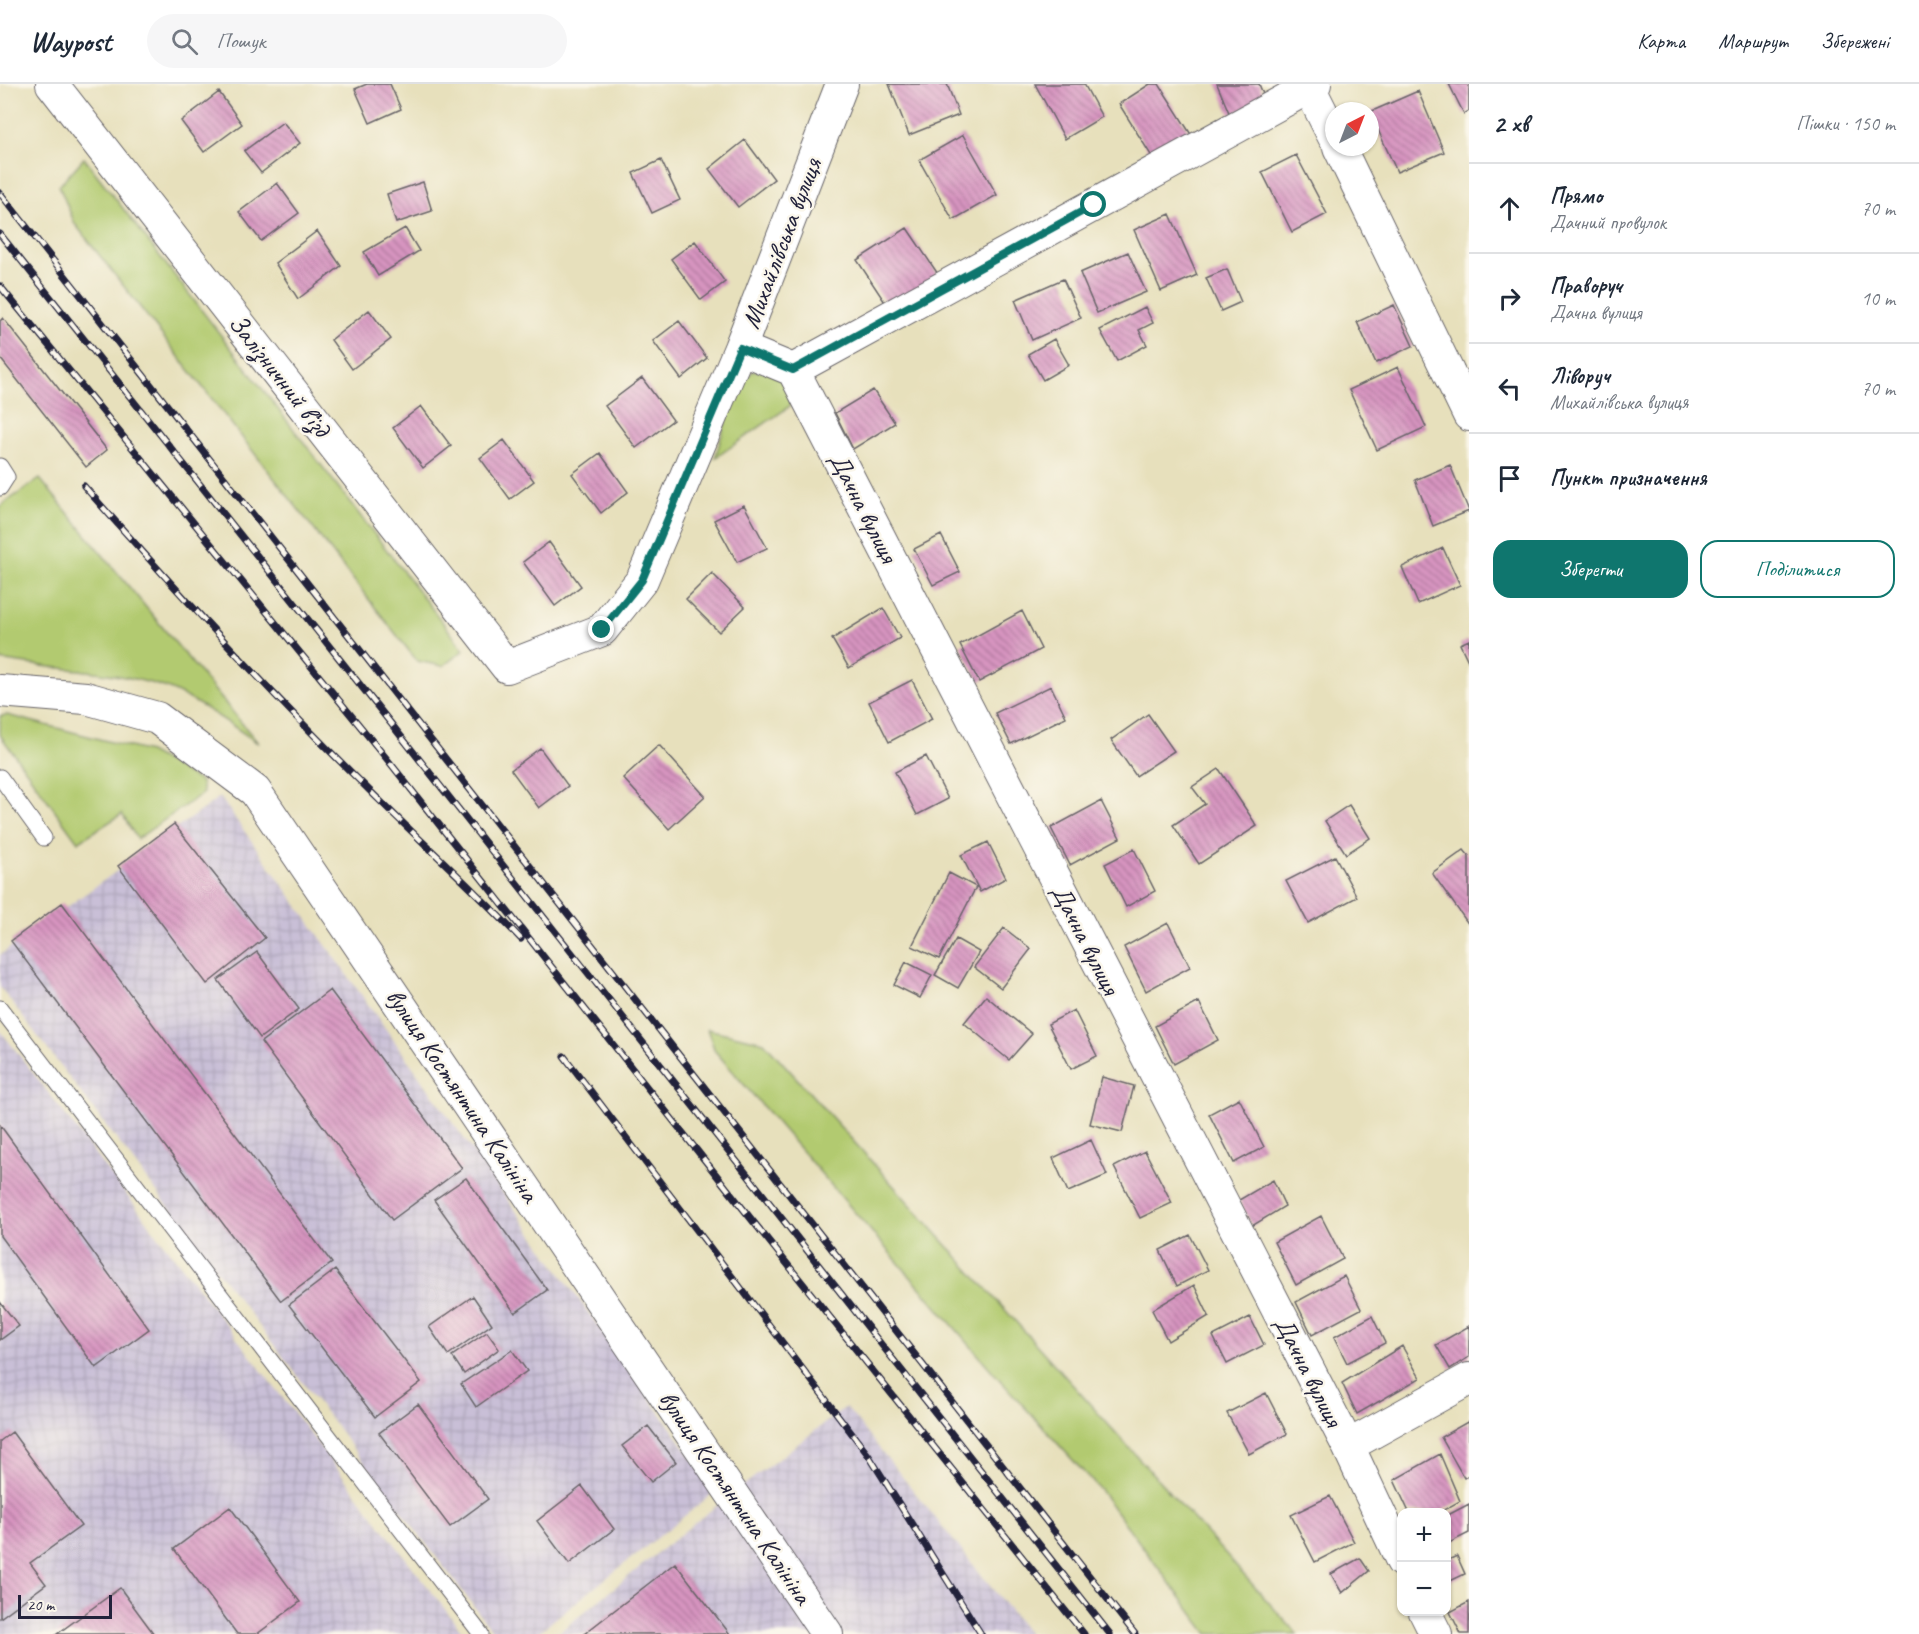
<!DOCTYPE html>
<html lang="uk">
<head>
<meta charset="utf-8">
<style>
  :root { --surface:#fff; --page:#f6f6f7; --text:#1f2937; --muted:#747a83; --line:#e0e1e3; --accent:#0f766e }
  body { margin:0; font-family:Caveat,sans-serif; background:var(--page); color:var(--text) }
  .controls { position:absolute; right:18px; bottom:18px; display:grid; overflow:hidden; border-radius:12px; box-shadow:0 2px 4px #0004 }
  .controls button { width:54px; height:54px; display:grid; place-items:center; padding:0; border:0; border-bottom:2px solid var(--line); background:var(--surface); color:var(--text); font:30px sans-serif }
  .compass { position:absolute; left:1325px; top:18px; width:54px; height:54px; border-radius:50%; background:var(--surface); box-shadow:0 2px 4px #0004; rotate:42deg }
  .scale { position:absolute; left:18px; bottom:15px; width:94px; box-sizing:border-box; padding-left:6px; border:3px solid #22223b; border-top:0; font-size:16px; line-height:21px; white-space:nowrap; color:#22223b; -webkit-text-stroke:4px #fbf7ec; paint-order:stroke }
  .stop { position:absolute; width:18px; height:18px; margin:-14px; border:4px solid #0f766e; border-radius:50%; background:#fff }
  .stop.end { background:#0f766e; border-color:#fff; box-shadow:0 2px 6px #0008 }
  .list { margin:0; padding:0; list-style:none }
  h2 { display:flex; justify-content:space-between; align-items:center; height:78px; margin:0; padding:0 24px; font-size:26px }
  h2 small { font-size:20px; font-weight:400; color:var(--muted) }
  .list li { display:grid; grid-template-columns:39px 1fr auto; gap:18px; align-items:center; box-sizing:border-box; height:90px; padding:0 24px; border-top:2px solid var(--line) }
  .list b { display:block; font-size:22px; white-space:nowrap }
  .list p { margin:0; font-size:20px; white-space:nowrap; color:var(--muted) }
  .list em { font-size:20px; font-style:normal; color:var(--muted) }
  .actions { display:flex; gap:12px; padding:18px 24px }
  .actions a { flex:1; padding:14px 0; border:2px solid var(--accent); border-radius:18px; text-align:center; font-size:21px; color:var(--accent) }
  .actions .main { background:var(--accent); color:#fff }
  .icon { flex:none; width:33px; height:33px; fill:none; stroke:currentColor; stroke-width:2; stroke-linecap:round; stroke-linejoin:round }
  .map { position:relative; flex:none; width:1469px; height:1550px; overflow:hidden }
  header { display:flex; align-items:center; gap:36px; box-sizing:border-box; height:84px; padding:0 30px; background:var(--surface); border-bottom:2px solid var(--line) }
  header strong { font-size:28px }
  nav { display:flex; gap:33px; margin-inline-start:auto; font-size:21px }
  .search { width:420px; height:54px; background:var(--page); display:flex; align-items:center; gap:15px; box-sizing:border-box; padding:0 21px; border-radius:33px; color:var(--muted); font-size:22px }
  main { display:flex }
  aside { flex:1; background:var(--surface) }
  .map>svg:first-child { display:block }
</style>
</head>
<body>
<header>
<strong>Waypost</strong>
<div class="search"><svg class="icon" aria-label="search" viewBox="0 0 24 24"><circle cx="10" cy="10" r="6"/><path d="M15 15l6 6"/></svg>Пошук</div>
<nav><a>Карта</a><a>Маршрут</a><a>Збережені</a></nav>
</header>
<main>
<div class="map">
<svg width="1469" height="1550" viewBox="0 0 1469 1550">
  <defs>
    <pattern id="industrial-grid" width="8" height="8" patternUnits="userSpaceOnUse" patternTransform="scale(1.5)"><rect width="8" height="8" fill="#c9bfd7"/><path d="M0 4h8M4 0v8" fill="none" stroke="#aca4b9"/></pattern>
    <pattern id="building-back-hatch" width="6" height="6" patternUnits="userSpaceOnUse" patternTransform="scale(1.5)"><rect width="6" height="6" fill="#d794c0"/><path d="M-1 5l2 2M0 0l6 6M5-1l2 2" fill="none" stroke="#ae789d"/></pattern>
  </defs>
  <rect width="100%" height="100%" fill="#fbf7ec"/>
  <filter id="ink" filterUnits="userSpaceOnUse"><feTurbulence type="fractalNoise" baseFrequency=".0167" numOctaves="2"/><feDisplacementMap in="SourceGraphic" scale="12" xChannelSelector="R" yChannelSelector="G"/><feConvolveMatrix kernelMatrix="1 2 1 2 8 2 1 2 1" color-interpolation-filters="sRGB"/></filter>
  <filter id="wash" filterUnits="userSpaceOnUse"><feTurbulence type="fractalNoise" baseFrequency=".008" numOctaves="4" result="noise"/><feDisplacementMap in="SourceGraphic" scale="24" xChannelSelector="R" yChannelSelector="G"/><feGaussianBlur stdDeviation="1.35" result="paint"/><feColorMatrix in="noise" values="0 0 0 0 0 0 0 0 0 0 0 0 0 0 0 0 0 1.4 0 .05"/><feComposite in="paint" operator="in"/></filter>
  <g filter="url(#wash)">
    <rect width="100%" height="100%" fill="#e7e0bc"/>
    <path fill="url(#industrial-grid)" d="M 220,713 L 716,1407 L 536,1550 L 495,1550 L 0,903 L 0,871 Z
      M 0,946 L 464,1550 L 0,1550 Z
      M 846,1323 L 1029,1550 L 557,1550 L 702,1433 Z"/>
    <path fill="#b2ca6f" stroke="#6a7655" stroke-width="1.5" d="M 84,74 L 464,566 L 443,582 L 417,577 L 75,140 L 59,102 Z
      M 753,287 L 773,288 L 789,304 L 790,322 L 715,374 L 736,303 Z
      M 40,395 L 259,660 C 235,643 191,612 164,603 C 111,585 55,586 0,576 L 0,422 Z
      M 7,631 L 149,668 L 201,698 L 203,709 L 137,755 L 122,730 L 78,758 L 0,651 L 0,632 Z
      M 707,945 L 764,958 L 1297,1550 L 1208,1550 L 1100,1406 L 1000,1296 L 715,967 Z"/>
    <g id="blocks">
      <path fill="url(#building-back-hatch)" d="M 367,0 L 390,0 L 401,25 L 370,39 L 355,5 Z
        M 889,0 L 947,0 L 959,31 L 909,51 Z
        M 1035,0 L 1084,0 L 1102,33 L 1065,55 Z
        M 1150,0 L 1159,0 L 1192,52 L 1154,76 L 1119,20 Z
        M 1217,0 L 1259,0 L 1265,15 L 1230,31 Z
        M 1449,0 L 1469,0 L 1469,27 L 1464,30 Z
        M 1418,7 L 1444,68 L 1397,88 L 1370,28 Z
        M 219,8 L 242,40 L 204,68 L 181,37 Z
        M 283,38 L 300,59 L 261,89 L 244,67 Z
        M 963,51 L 997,111 L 953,136 L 919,76 Z
        M 745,56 L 774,95 L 738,123 L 709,85 Z
        M 1296,71 L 1327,130 L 1292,148 L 1262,88 Z
        M 661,76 L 680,116 L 652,129 L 633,89 Z
        M 423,98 L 432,127 L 396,139 L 387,110 Z
        M 277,99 L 299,129 L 261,157 L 239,128 Z
        M 1170,130 L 1197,191 L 1161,207 L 1134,146 Z
        M 405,144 L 419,167 L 378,192 L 364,168 Z
        M 907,144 L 942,196 L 892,229 L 857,176 Z
        M 317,147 L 341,182 L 298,215 L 275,179 Z
        M 695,157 L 725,198 L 701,216 L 671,175 Z
        M 1128,168 L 1146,208 L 1097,229 L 1080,189 Z
        M 1227,185 L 1241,218 L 1221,227 L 1206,194 Z
        M 1063,195 L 1081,234 L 1032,256 L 1015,216 Z
        M 1394,221 L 1413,262 L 1376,279 L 1357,238 Z
        M 1145,223 L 1153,239 L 1139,246 L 1147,261 L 1117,277 L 1100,246 Z
        M 369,226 L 391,255 L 352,285 L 331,256 Z
        M 3,234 L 107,366 L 86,383 L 0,274 L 0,237 Z
        M 679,237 L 707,274 L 681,295 L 653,257 Z
        M 1054,255 L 1069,281 L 1043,296 L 1028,270 Z
        M 1398,283 L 1426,343 L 1377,366 L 1349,306 Z
        M 642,294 L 673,336 L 636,364 L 605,322 Z
        M 873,306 L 895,339 L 853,365 L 835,329 Z
        M 421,322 L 451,362 L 423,384 L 393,344 Z
        M 504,356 L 534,397 L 510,415 L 480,374 Z
        M 600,369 L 628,408 L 601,429 L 572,390 Z
        M 1450,381 L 1469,427 L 1433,442 L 1415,396 Z
        M 744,421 L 767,464 L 737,478 L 714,436 Z
        M 941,451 L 960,488 L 933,501 L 914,465 Z
        M 549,458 L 581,502 L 555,522 L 523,478 Z
        M 1443,464 L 1460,501 L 1418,520 L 1402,483 Z
        M 712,489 L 745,523 L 719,548 L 686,515 Z
        M 883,524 L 900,554 L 849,584 L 832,555 Z
        M 1022,527 L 1041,565 L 979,598 L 960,561 Z
        M 1469,556 L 1469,579 L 1460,560 Z
        M 912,596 L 932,635 L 889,658 L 869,618 Z
        M 1051,602 L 1066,633 L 1011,660 L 995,629 Z
        M 1148,630 L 1174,667 L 1136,692 L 1111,656 Z
        M 659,661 L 705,712 L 669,745 L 623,694 Z
        M 540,664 L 568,702 L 539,724 L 511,686 Z
        M 926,672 L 948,715 L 917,731 L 895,688 Z
        M 1219,685 L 1257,742 L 1199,780 L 1173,741 L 1205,720 L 1192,703 Z
        M 1101,717 L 1120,754 L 1070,781 L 1051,744 Z
        M 1349,721 L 1370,754 L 1346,770 L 1325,737 Z
        M 174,740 L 265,854 L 207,900 L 118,782 Z
        M 988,758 L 1006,794 L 980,808 L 961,771 Z
        M 1134,765 L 1155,807 L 1126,823 L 1105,780 Z
        M 1464,766 L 1469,772 L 1469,841 L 1432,789 Z
        M 1335,772 L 1357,813 L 1308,839 L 1286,797 Z
        M 949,789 L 976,803 L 939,875 L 912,862 Z
        M 62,819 L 332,1179 L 281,1217 L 11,857 Z
        M 1168,839 L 1190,883 L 1146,907 L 1124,863 Z
        M 1004,844 L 1031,865 L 1001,904 L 974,883 Z
        M 956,855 L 979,868 L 958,904 L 935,891 Z
        M 257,868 L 299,925 L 260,954 L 218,896 Z
        M 906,878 L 932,891 L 920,914 L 894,901 Z
        M 330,906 L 462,1084 L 392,1136 L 261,958 Z
        M 986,912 L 1032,950 L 1009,976 L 964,939 Z
        M 1199,918 L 1218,956 L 1174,980 L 1155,942 Z
        M 1074,926 L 1097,972 L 1071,985 L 1048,940 Z
        M 1102,993 L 1134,1002 L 1122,1048 L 1090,1040 Z
        M 1239,1014 L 1264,1063 L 1234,1079 L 1209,1030 Z
        M 0,1041 L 149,1245 L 96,1284 L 0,1152 Z
        M 1091,1056 L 1107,1091 L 1068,1108 L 1053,1074 Z
        M 1145,1067 L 1172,1119 L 1140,1134 L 1114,1083 Z
        M 466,1094 L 547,1206 L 515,1229 L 434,1116 Z
        M 1273,1096 L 1285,1122 L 1252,1142 L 1239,1116 Z
        M 1321,1132 L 1343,1175 L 1296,1201 L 1274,1158 Z
        M 1190,1151 L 1208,1186 L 1177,1202 L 1160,1166 Z
        M 335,1186 L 421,1298 L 375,1333 L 289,1221 Z
        M 1344,1192 L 1361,1225 L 1312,1251 L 1296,1218 Z
        M 1194,1201 L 1209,1232 L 1168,1257 L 1152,1226 Z
        M 473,1212 L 492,1240 L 448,1271 L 429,1243 Z
        M 0,1218 L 19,1242 L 0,1256 Z
        M 1372,1232 L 1385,1259 L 1347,1279 L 1334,1253 Z
        M 1250,1233 L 1264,1261 L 1227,1280 L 1213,1252 Z
        M 1469,1242 L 1469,1273 L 1450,1285 L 1436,1261 Z
        M 487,1248 L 499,1265 L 464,1290 L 452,1272 Z
        M 1402,1262 L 1420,1294 L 1357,1330 L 1342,1299 Z
        M 512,1266 L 527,1287 L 476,1323 L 461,1300 Z
        M 1266,1309 L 1287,1350 L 1249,1370 L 1227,1329 Z
        M 418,1320 L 488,1415 L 450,1443 L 379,1349 Z
        M 1469,1337 L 1469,1391 L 1464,1394 L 1441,1353 Z
        M 648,1342 L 676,1378 L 651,1398 L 622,1362 Z
        M 12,1348 L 81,1442 L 30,1479 L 46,1500 L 0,1534 L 0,1357 Z
        M 1440,1370 L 1460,1417 L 1440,1428 L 1409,1428 L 1394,1396 Z
        M 582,1402 L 614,1445 L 569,1480 L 537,1437 Z
        M 1330,1412 L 1354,1458 L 1315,1478 L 1291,1431 Z
        M 1469,1420 L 1469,1449 L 1449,1459 L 1446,1453 L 1446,1432 Z
        M 230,1423 L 300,1518 L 257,1550 L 237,1550 L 174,1465 Z
        M 1457,1472 L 1465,1490 L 1446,1499 L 1446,1477 Z
        M 1360,1474 L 1369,1487 L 1342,1509 L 1331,1490 Z
        M 675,1479 L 730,1550 L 584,1550 Z
        M 120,1504 L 154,1550 L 57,1550 Z
        M 1469,1518 L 1469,1550 L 1461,1550 L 1450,1528 Z"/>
    </g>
  </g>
  <g filter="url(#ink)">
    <use href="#blocks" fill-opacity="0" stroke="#676468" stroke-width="1.5"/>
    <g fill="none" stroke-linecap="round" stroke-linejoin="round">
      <defs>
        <path id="lane" d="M 0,382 L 7,393 L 0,404
          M 0,693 L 44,754
          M 0,924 L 481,1550"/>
        <path id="street" d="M 52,0 L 507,583 L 602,546 L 642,496 L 740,264 L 842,0
          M 1309,3 L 1334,53
          M 1339,63 L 1469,331
          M 740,264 L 793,286 L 1348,1362 L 1402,1477
          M 793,286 L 1315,0
          M 0,607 L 86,614 L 157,634 L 255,707 L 827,1550
          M 1348,1362 L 1469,1295
          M 1425,1528 L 1436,1550"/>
      </defs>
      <use href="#lane" stroke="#676468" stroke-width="17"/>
      <use href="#street" stroke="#676468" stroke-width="34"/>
      <use href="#lane" stroke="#fff" stroke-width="15"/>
      <use href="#street" stroke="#fff" stroke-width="32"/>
      <defs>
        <path id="rail" d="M 0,109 L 1135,1550
          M 0,150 L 385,632 L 1110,1550
          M 0,202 L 391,680 L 752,1136 L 1084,1550
          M 84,402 C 174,504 265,604 363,700 C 415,752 470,801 521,855
          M 564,972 L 869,1372 L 981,1550"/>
      </defs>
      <use href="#rail" stroke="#22223b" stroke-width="7"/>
      <use href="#rail" stroke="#fbf7ec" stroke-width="4.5" stroke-dasharray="14" stroke-linecap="butt"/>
    </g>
  </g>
  <g fill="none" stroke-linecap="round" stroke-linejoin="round" filter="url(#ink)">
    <path stroke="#0f766e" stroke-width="8" d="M 602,546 L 642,496 L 740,264 L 793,286 L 1094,121"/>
  </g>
  <g text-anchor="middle" stroke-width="5" stroke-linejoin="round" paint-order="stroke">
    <g font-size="26" fill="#22223b" stroke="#fbf7ec">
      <text transform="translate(781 159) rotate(-69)" y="9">Михайлівська вулиця</text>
      <text transform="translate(280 291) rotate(52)" y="9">Залізничний в’їзд</text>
      <text transform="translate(864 423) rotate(63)" y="9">Дачна вулиця</text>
      <text transform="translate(1086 855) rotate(63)" y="9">Дачна вулиця</text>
      <text transform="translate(463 1011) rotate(56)" y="9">вулиця Костянтина Калініна</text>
      <text transform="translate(1309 1287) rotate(63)" y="9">Дачна вулиця</text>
      <text transform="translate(736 1413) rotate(56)" y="9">вулиця Костянтина Калініна</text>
    </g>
  </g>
</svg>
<div class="controls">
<button>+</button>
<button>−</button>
</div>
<svg class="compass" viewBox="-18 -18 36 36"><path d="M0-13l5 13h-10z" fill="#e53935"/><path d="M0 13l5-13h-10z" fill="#747a83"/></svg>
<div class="scale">20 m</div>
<div class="stop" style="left:1094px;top:121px"></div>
<div class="stop end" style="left:602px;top:546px"></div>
</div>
<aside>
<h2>2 хв<small>Пішки · 150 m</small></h2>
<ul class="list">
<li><svg class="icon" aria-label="ahead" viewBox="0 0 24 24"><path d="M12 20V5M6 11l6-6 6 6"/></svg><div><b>Прямо</b><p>Дачний провулок</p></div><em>70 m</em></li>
<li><svg class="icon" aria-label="right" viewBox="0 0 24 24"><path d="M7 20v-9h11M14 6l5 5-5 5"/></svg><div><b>Праворуч</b><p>Дачна вулиця</p></div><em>10 m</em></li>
<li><svg class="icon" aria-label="left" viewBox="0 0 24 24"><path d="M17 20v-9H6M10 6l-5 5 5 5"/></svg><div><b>Ліворуч</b><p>Михайлівська вулиця</p></div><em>70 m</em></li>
<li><svg class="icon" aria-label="arrive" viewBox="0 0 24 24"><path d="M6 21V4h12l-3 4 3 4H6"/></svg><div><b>Пункт призначення</b></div></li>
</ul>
<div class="actions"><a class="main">Зберегти</a><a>Поділитися</a></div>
</aside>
</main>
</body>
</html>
